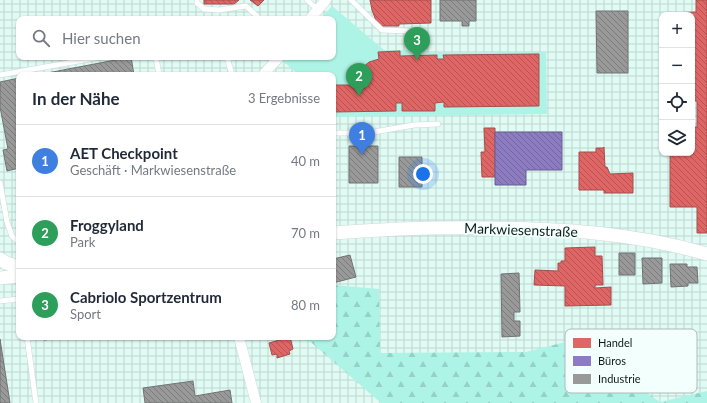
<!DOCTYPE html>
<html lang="de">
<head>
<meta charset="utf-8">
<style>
  :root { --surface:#fff; --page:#f2f2f3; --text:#1f2937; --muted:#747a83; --line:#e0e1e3; --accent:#606a68 }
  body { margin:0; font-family:Lato,sans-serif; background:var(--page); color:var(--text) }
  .controls { position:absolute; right:12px; top:12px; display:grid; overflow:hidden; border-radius:8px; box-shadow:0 1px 3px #0004 }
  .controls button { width:36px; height:36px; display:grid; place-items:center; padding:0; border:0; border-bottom:1px solid var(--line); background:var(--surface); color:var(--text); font:20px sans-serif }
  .you { position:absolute; left:423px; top:174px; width:14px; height:14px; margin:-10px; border:3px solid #fff; border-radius:50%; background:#1a73e8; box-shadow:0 0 0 6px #1a73e833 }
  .badge { display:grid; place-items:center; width:26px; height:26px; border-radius:50%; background:var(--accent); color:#fff; font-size:13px; font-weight:700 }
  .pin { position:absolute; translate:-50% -33px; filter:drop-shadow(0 1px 2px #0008) }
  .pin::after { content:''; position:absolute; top:21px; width:14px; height:12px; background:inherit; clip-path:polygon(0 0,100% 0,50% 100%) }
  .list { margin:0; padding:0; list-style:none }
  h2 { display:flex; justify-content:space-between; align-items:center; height:52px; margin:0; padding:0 16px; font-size:17px }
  h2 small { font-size:13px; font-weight:400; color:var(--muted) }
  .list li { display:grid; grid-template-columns:26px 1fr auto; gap:12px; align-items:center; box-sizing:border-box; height:72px; padding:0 16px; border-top:1px solid var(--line) }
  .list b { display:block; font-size:15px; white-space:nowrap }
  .list p { margin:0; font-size:13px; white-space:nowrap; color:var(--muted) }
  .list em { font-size:13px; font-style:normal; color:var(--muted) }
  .icon { flex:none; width:22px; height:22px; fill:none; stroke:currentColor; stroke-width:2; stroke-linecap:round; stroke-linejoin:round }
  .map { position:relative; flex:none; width:707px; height:403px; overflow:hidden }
  .search { position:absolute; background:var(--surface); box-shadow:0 1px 3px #0004; left:16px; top:16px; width:320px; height:44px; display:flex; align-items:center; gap:10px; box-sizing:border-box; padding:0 14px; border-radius:8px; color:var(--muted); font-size:15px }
  .panel { position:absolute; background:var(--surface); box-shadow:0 1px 3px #0004; left:16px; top:72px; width:320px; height:268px; border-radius:8px }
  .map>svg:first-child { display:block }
</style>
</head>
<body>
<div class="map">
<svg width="707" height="403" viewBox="0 0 707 403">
  <defs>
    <pattern id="industrial-grid" width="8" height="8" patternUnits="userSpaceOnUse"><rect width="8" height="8" fill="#e0faf4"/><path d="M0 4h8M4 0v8" fill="none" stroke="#bfd6d1"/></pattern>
    <pattern id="forest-firs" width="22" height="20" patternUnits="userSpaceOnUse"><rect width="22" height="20" fill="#aef4e6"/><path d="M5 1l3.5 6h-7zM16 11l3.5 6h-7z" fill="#95d1c5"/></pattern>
    <pattern id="shops-back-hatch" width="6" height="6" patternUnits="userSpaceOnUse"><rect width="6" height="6" fill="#e06666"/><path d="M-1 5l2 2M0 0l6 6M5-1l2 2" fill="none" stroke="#b45353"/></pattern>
    <pattern id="offices-back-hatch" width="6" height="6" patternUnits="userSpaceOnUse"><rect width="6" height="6" fill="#8e7cc3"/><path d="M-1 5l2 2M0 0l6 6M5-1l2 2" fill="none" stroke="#73659e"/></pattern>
    <pattern id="industry-back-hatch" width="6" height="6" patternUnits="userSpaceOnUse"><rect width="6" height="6" fill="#999"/><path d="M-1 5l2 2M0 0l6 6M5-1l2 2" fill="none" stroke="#7b7c7c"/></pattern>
  </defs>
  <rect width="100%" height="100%" fill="#f5fcfb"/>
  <path fill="url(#industrial-grid)" fill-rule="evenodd" d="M 0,0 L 707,0 L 707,403 L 0,403 ZM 662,15 L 692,15 L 692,153 L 662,153 ZM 19,19 L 333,19 L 333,57 L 19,57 ZM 19,75 L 333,75 L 333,337 L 19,337 Z"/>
  <path fill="url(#forest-firs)" d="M 333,285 L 379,289 L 380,353 L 526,352 L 608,331 L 623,365 L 639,387 L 660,402 L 707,391 L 707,403 L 381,403 L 305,337 L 333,337 Z"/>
  <path fill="#aef4e6" d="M 332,6 L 384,50 L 407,50 L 408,53 L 546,52 L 547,114 L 333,117 L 333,75 L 299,75 L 284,62 L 289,57 L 333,57 L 333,19 L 321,19 Z"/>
  <path fill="url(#shops-back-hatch)" stroke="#a2504f" d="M 204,0 L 239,0 L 234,4 L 204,4 Z
    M 250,0 L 264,0 L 258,6 Z
    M 370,0 L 431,0 L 431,23 L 399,24 L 399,26 L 378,26 L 372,10 Z
    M 696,0 L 707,0 L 707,233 L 697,233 L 697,207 L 670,207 L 670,153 L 692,153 L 692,127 L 697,127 L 697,101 L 692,101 L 692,15 L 669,15 L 669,13 L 696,12 Z
    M 400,51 L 400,56 L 437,55 L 437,59 L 444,59 L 443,55 L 539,54 L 539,106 L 444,107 L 444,102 L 435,103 L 435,111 L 402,111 L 402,103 L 396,103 L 396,111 L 333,112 L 333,85 L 355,85 L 356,76 L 360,70 L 369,62 L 379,59 L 378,52 Z
    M 484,128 L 495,128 L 495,177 L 482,177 L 481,152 L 485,152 Z
    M 604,147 L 605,167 L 607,167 L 610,174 L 633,173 L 633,193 L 604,193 L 604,190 L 579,190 L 579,152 L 596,152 L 596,148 L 603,148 Z
    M 595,247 L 595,256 L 602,256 L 603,285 L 595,285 L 595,288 L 611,287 L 611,305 L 565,306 L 565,286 L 534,285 L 535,270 L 558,271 L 558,263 L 561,263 L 561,261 L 565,261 L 565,248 Z
    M 43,337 L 67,337 L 44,340 Z
    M 290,337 L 293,349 L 289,351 L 290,354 L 277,358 L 277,354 L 272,355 L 269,343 Z"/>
  <path fill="url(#offices-back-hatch)" stroke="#685f90" d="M 495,132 L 562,132 L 562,170 L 526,170 L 526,185 L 495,185 Z"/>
  <path fill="url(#industry-back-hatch)" stroke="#707473" d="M 440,0 L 476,0 L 476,21 L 469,21 L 469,26 L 462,26 L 462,21 L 440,21 Z
    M 596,11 L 628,11 L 628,73 L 597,73 Z
    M 131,57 L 134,75 L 37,75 Z
    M 19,78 L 19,168 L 7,171 L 3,150 L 8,149 L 0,107 L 0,82 Z
    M 349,146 L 378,146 L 378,183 L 349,183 Z
    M 399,157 L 422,157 L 422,187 L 399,187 Z
    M 619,253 L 635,253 L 635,275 L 619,275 Z
    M 350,255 L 356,277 L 333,283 L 333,259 Z
    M 642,258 L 662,258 L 662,283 L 643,284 Z
    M 670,264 L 687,264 L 687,267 L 697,267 L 698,283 L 688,283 L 688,286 L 671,287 Z
    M 519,273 L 520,312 L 514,312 L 514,321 L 520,321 L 520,336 L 502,337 L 501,274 Z
    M 0,339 L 10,403 L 0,403 Z
    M 193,381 L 195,396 L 230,390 L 232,403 L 145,403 L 143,388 Z"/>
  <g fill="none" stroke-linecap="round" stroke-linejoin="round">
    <defs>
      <path id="service" d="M 197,0 L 197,3 L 204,9 L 219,10 L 246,6 L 260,19
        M 307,0 L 318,10
        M 351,0 L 382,30 L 408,31
        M 156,57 L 159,75
        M 227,57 L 232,75
        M 0,75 L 101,57
        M 333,133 L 368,133 L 414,125 L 438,124
        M 0,183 L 7,222 L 12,236 L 19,242
        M 0,301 L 19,299
        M 27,337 L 36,403"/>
      <path id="minor" d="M 310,19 L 326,0
        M 263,75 L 279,57
        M 239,337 L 256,403"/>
      <path id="tertiary" d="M 333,233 C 385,229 438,227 491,228 C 566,229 634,233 707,254
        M 0,259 L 6,263 L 19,267
        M 0,278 L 19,276"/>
    </defs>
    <use href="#service" stroke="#d1dad8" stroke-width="6"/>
    <use href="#minor" stroke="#d1dad8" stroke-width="11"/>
    <use href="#tertiary" stroke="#d1dad8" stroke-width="14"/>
    <use href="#service" stroke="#fefffe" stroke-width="5"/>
    <use href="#minor" stroke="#fefffe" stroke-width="10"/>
    <use href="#tertiary" stroke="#fefffe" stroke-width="13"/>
  </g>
  <g text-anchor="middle" stroke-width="4" stroke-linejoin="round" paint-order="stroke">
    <g font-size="14" fill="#101c19" stroke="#f2fffc">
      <text transform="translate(521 230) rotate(2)" y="5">Markwiesenstraße</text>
    </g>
  </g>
  <rect x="565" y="329" width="132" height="64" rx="6" fill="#f2fffc" stroke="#aebbb8" stroke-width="1"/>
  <rect x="573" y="338" width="18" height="10" fill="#e06666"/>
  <rect x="573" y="356" width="18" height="10" fill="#8e7cc3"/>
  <rect x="573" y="374" width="18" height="10" fill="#999"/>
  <g font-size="11" fill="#101c19">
    <text x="598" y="347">Handel</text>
    <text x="598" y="365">Büros</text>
    <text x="598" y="383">Industrie</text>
  </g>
</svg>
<div class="controls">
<button>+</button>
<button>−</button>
<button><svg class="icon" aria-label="locate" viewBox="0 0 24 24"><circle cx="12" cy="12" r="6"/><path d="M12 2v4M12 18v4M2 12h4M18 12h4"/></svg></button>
<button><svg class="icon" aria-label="layers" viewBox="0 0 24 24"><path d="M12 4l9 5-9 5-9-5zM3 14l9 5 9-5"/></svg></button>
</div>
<div class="you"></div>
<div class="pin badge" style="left:362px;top:155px;background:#3f7fe0">1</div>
<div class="pin badge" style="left:359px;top:96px;background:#2e9e5b">2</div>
<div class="pin badge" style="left:417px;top:60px;background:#2e9e5b">3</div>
<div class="search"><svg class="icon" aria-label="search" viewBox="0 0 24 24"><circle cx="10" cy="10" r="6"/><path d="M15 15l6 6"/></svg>Hier suchen</div>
<section class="panel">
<h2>In der Nähe<small>3 Ergebnisse</small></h2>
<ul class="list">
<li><span class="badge" style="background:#3f7fe0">1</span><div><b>AET Checkpoint</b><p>Geschäft · Markwiesenstraße</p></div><em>40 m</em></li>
<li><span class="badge" style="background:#2e9e5b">2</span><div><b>Froggyland</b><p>Park</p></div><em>70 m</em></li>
<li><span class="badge" style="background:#2e9e5b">3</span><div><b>Cabriolo Sportzentrum</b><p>Sport</p></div><em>80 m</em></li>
</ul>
</section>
</div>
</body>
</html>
